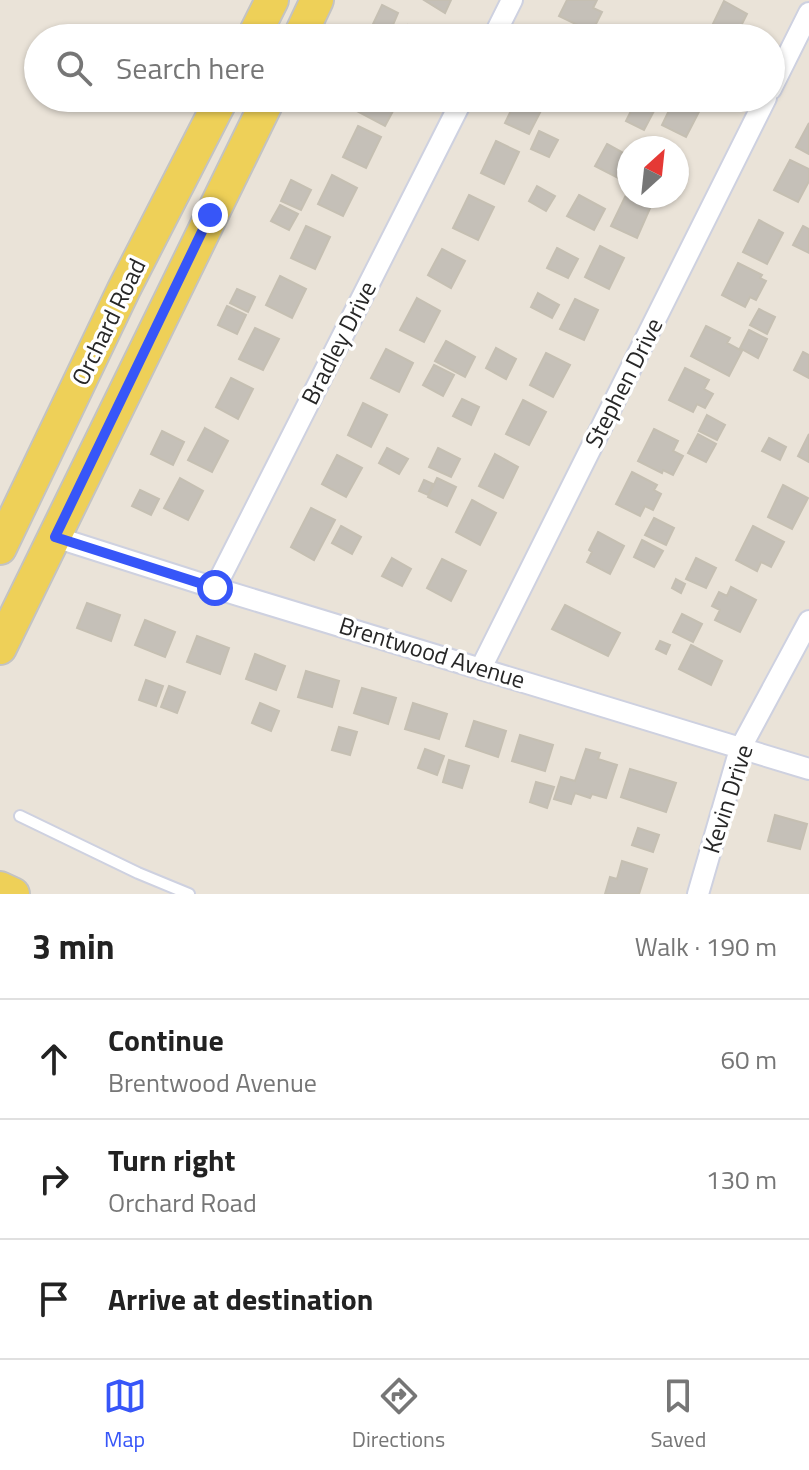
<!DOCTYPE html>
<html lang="en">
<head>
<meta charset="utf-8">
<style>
	:root { --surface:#fff; --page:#f6f6f6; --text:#222; --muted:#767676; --line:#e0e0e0; --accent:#3756f8 }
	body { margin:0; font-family:"Titillium Web",sans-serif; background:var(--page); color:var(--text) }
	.compass { position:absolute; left:617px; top:136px; width:72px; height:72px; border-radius:50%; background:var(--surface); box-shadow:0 2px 6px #0004; rotate:27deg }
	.stop { position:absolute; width:24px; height:24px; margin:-18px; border:6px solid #3756f8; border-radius:50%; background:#fff }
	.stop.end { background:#3756f8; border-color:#fff; box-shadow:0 2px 8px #0008 }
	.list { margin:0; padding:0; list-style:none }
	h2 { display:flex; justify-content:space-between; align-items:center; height:104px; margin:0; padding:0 32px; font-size:34px }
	h2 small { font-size:26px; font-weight:400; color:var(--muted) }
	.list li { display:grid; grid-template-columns:52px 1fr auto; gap:24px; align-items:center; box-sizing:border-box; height:120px; padding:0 32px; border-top:2px solid var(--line) }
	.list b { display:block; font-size:30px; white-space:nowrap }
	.list p { margin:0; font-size:26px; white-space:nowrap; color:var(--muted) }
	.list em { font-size:26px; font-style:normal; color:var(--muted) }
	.icon { flex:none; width:44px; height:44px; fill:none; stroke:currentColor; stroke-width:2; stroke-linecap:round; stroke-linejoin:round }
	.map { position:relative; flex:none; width:809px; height:894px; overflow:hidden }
	.search { position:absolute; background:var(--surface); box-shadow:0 2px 6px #0004; left:24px; right:24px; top:24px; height:88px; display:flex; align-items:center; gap:20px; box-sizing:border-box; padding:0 28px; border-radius:44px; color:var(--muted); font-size:30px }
	.sheet { height:464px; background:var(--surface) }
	nav { display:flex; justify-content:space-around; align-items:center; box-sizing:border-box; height:112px; border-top:2px solid var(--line); background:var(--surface); font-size:22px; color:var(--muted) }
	nav a { display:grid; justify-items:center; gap:4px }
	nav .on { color:var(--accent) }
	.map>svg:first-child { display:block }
	.building { fill:#c5c0b8; stroke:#c5bfb2; stroke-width:2 }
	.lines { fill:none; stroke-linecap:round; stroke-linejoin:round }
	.service-casing { stroke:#ced1e0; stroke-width:14 }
	.minor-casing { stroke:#ced1e0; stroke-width:24 }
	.primary-casing { stroke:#c3c3c3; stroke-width:36 }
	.service { stroke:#fff; stroke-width:10 }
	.minor { stroke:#fff; stroke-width:20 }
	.primary { stroke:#eed058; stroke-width:32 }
	.route { stroke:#3756f8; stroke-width:10 }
	.labels { text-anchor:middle; stroke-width:7; stroke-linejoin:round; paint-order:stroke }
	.street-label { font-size:24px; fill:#272727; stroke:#fff }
</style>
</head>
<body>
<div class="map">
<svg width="809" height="894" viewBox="0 0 809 894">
	<rect width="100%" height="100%" fill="#eae3d8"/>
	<path class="building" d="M 424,0 L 451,0 L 445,13 Z
		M 567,0 L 597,0 L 593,8 L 602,12 L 592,32 L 559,16 Z
		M 724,1 L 747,14 L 735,38 L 721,38 L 709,32 Z
		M 382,5 L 398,13 L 390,32 L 373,24 Z
		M 408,25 L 432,37 L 431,38 L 402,38 Z
		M 371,98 L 400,98 L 385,126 L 357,111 L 363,99 L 369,102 Z
		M 517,98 L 540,98 L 546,101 L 529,134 L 505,123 Z
		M 675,98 L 687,98 L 702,106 L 686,137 L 662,125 Z
		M 636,101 L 654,111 L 644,130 L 626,121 Z
		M 809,123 L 809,154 L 796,147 Z
		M 358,126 L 381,137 L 366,168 L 343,157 Z
		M 539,131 L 558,140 L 549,157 L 531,149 Z
		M 496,141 L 519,152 L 504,184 L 481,173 Z
		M 607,144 L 629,156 L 629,161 L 620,179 L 595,166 Z
		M 790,160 L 809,169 L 809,181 L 798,202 L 774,190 Z
		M 332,175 L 357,188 L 343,216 L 318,204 Z
		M 291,180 L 311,190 L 301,210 L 281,201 Z
		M 537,186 L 555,196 L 546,211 L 529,201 Z
		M 469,195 L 494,207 L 478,240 L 453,228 Z
		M 579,195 L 605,209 L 594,230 L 567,216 Z
		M 626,195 L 651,206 L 637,238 L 611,226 Z
		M 280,205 L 298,214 L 289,230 L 271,221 Z
		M 759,220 L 783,233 L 767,264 L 743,252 Z
		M 306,226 L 330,237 L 315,269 L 291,258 Z
		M 803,226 L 809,229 L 809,253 L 793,245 Z
		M 600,246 L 624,258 L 609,289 L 585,277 Z
		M 557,248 L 578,259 L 568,278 L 547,268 Z
		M 442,249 L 465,261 L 451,288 L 428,275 Z
		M 738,263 L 762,275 L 760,278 L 766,281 L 756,300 L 750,297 L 745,307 L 722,295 Z
		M 280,276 L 306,289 L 292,318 L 266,305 Z
		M 237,289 L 255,297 L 248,312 L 230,303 Z
		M 538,293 L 559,305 L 552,318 L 531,307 Z
		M 417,298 L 440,311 L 424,342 L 400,330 Z
		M 575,299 L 598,310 L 584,340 L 560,329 Z
		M 227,306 L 246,315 L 237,334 L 218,325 Z
		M 759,309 L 775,317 L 767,334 L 750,325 Z
		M 706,326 L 730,338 L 727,343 L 742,351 L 729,376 L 691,356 Z
		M 255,328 L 279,339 L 263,370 L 239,359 Z
		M 749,330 L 767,339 L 758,358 L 740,348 Z
		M 446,341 L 475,357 L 465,377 L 435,361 Z
		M 496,348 L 516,359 L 506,379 L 486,368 Z
		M 386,349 L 413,363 L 399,392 L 371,378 Z
		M 803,352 L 809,355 L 809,378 L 794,370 Z
		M 546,353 L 570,365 L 553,397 L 530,385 Z
		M 434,365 L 454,375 L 443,396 L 423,385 Z
		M 685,368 L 709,380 L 704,389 L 713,394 L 705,408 L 697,404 L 693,412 L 669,400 Z
		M 231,378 L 253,389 L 238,419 L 216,407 Z
		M 462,399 L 479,407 L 471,425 L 453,416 Z
		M 523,400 L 546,412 L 529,445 L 506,434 Z
		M 363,403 L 387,415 L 371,447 L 348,435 Z
		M 707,415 L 725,425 L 717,440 L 699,431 Z
		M 205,428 L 228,441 L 212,472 L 188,460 Z
		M 654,429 L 678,441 L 673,451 L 683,456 L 673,475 L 663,470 L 662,473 L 638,461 Z
		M 162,431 L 184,442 L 173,465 L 151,454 Z
		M 698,434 L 716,444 L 706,462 L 688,453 Z
		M 809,434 L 809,462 L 798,456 Z
		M 769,438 L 786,447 L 780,460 L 762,451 Z
		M 387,448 L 408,459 L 399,474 L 379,463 Z
		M 438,448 L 460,459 L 451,477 L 429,467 Z
		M 495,454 L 518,467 L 503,498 L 479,486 Z
		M 337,455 L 362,468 L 346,497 L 322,484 Z
		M 632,472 L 657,485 L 654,490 L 661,494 L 653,510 L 645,506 L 640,516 L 616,504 Z
		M 180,478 L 203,491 L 188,520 L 164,508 Z
		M 437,478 L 456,487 L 447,506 L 428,497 Z
		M 424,480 L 433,484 L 428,495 L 419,491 Z
		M 783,485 L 808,498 L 792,529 L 768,517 Z
		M 140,490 L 159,499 L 151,515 L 132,506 Z
		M 472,500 L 496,513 L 480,545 L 456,532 Z
		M 311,508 L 335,520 L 314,560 L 291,547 Z
		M 654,518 L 674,528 L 666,545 L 645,535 Z
		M 341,526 L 361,537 L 352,554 L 332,543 Z
		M 753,526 L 784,542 L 771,567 L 761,562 L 757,571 L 736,560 Z
		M 598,532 L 624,546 L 610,574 L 587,562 L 592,552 L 589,550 Z
		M 642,540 L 663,551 L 654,567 L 634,557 Z
		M 392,558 L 411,569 L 402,586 L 382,576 Z
		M 696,558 L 716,568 L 706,588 L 686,579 Z
		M 442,559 L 466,571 L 451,601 L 427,588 Z
		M 676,579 L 685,584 L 681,593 L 672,588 Z
		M 731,587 L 756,600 L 740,632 L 715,620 L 720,610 L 712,606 L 719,592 L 727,596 Z
		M 87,603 L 120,615 L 111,641 L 77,628 Z
		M 565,605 L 620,633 L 608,656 L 552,629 Z
		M 682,614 L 702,624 L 693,642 L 673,632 Z
		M 145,620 L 175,632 L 165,657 L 135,645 Z
		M 197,636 L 229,648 L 220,674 L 187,662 Z
		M 660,641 L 670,645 L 666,654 L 656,649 Z
		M 691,645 L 722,661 L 711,685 L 679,669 Z
		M 255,654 L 285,666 L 276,690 L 246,679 Z
		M 306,671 L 339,681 L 332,707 L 298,697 Z
		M 146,680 L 163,686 L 156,706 L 139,700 Z
		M 169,686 L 185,692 L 177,713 L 161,707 Z
		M 362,688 L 396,698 L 388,724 L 354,713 Z
		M 260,703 L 279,711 L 271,731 L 252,723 Z
		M 413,703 L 447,714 L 439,739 L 405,729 Z
		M 474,721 L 506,731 L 498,757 L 466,746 Z
		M 339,727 L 357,732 L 350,755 L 332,750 Z
		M 520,735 L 553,745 L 545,771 L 512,761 Z
		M 425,749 L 444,756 L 437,775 L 418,768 Z
		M 586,749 L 600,753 L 598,759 L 617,765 L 606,798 L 592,794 L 590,798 L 575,793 L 571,804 L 554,799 L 561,777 L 575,781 Z
		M 449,760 L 469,766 L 462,788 L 443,782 Z
		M 630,769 L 676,783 L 666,812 L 621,797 Z
		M 536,782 L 554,787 L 547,808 L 530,802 Z
		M 775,815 L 807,824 L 800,849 L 768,841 Z
		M 638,828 L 659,835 L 653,852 L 632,845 Z
		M 622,861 L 647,869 L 639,894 L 605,894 L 610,877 L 617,879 Z"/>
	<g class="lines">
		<defs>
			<path id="service" d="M 20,816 L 138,873 L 189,894"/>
			<path id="minor" d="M 493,38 L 512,0
				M 771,89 L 809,13
				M 55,537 L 215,588 L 809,769
				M 215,588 L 463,98
				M 481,668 L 766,98
				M 698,894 L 740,749 L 809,621"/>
			<path id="primary" d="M 253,38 L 272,0
				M 299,38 L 317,0
				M 0,548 L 124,289 L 222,98
				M 0,648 L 269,98
				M 0,888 L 13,894"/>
		</defs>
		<use href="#service" class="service-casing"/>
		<use href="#minor" class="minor-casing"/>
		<use href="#primary" class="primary-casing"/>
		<use href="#service" class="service"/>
		<use href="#minor" class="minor"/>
		<use href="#primary" class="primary"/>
	</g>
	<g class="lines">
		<path class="route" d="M 210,215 L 55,537 L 215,588"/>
	</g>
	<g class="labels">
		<g class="street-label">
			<text transform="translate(109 322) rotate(-64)" y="8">Orchard Road</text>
			<text transform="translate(339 343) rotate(-63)" y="8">Bradley Drive</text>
			<text transform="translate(624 383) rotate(-63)" y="8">Stephen Drive</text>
			<text transform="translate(432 653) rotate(17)" y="8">Brentwood Avenue</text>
			<text transform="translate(728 799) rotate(-72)" y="8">Kevin Drive</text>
		</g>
	</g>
</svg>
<svg class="compass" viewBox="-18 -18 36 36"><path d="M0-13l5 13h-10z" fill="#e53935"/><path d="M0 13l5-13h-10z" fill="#767676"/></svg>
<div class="stop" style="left:215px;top:588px"></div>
<div class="stop end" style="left:210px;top:215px"></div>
<div class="search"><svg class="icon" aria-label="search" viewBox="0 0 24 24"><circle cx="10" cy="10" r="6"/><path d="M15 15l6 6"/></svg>Search here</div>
</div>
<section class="sheet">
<h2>3 min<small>Walk · 190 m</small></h2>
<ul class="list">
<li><svg class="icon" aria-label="ahead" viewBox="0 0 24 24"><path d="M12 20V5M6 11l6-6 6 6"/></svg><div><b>Continue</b><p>Brentwood Avenue</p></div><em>60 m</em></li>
<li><svg class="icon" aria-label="right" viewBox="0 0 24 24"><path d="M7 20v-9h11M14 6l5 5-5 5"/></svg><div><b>Turn right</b><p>Orchard Road</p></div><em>130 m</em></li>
<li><svg class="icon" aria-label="arrive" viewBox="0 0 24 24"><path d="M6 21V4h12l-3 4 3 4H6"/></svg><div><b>Arrive at destination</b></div></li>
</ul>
</section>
<nav>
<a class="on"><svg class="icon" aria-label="map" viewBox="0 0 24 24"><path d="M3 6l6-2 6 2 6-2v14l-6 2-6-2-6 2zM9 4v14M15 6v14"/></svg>Map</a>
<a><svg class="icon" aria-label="directions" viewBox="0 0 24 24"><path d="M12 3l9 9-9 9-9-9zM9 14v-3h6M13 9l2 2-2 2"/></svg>Directions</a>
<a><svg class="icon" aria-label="saved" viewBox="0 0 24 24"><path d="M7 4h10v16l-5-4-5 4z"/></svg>Saved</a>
</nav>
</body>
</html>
